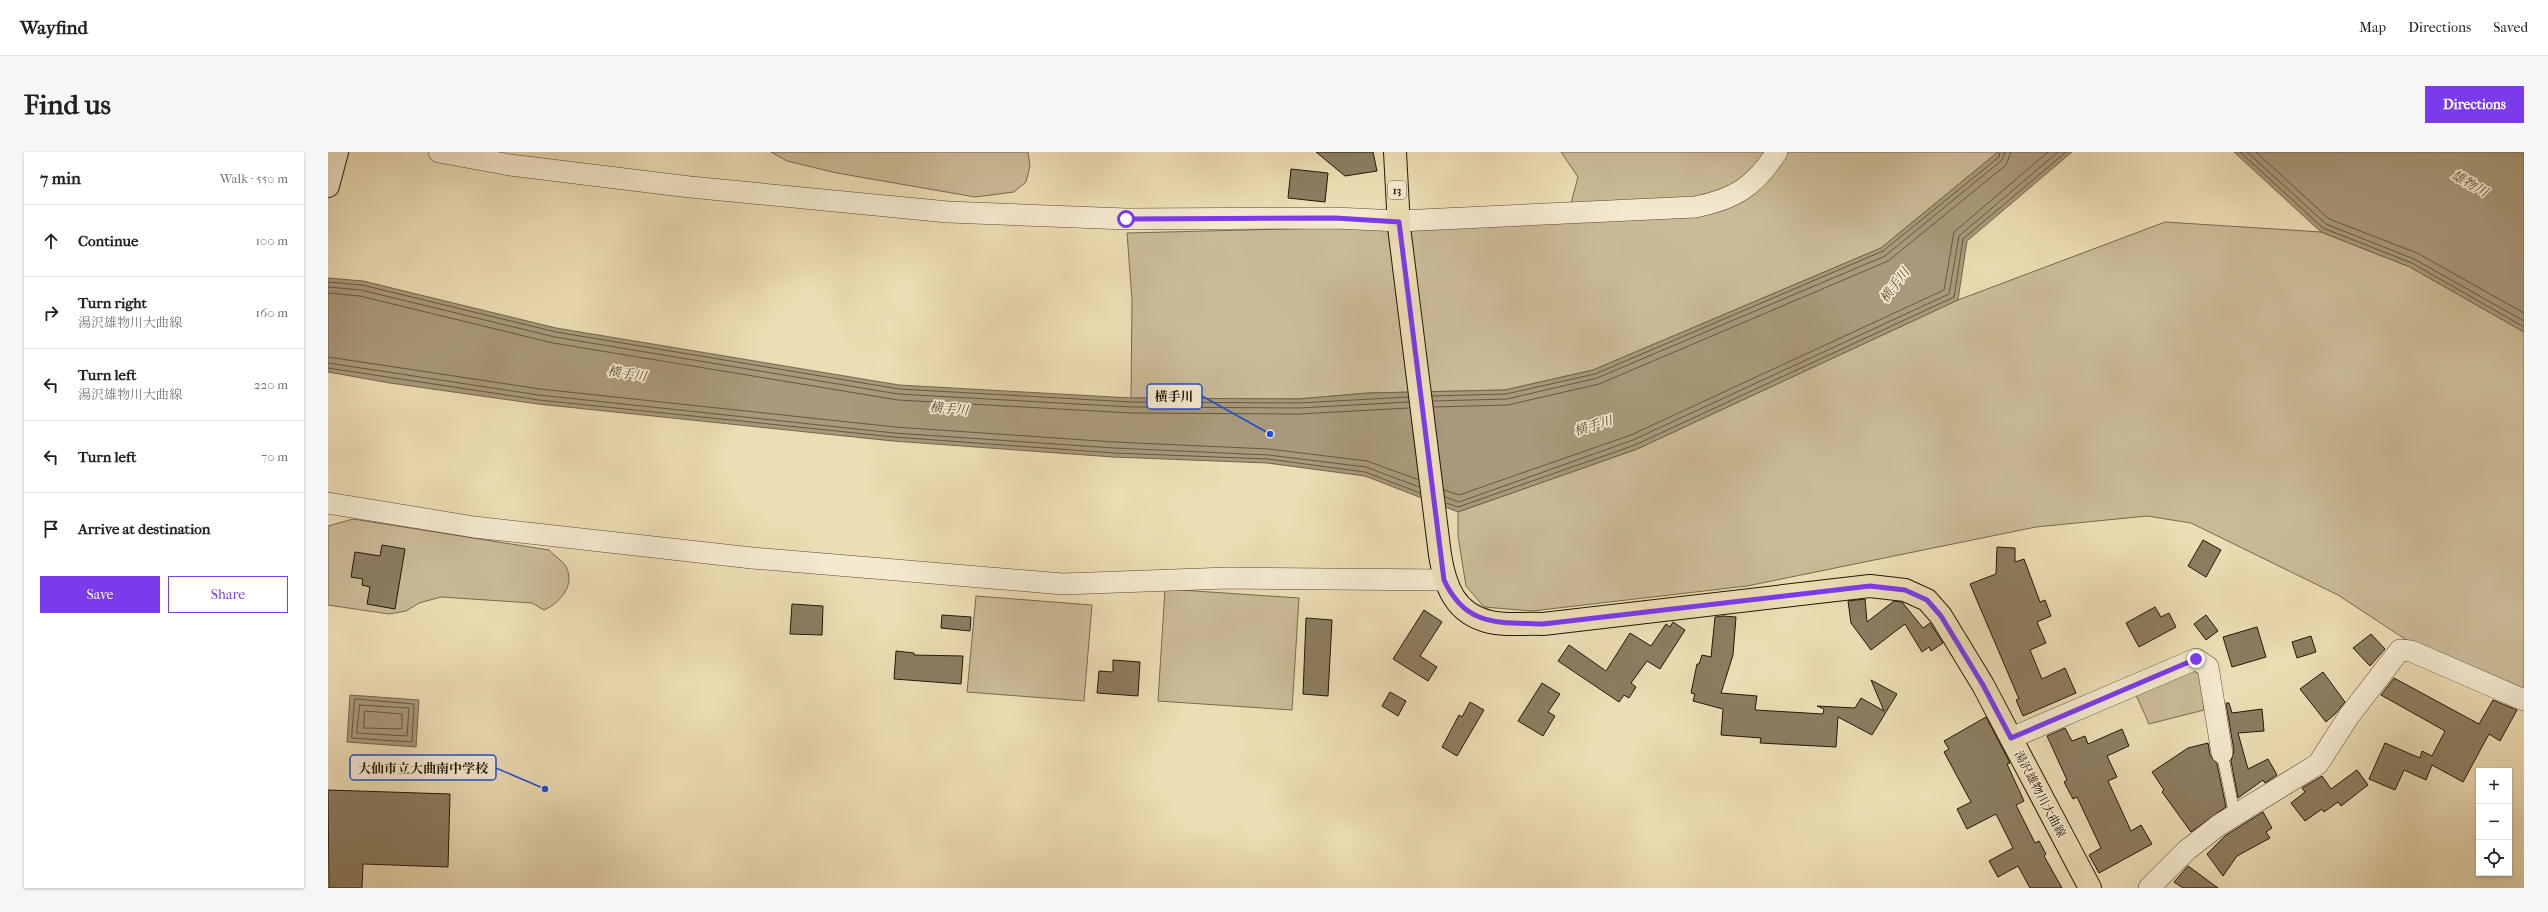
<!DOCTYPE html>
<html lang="en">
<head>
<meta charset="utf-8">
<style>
	:root { --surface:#fff; --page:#f6f6f6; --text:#202124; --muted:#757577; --line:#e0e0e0; --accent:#7c3aed }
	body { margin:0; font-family:"IM FELL French Canon","Noto Serif JP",serif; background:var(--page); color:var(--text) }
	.controls { position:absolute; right:12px; bottom:12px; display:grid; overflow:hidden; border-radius:0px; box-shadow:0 1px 3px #0004 }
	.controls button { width:36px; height:36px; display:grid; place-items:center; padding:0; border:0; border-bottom:1px solid var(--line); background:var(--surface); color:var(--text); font:20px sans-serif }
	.stop { position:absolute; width:12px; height:12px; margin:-9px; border:3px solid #7c3aed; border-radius:50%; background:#fff }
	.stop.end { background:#7c3aed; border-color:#fff; box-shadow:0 1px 4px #0008 }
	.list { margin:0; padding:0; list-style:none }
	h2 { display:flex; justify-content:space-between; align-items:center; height:52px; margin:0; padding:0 16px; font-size:17px }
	h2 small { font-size:13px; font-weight:400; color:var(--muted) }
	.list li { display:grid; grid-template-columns:26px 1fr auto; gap:12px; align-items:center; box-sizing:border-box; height:72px; padding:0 16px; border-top:1px solid var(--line) }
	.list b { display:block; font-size:15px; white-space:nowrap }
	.list p { margin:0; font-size:13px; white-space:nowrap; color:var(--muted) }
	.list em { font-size:13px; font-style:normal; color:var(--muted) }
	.actions { display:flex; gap:8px; padding:12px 16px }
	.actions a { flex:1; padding:9px 0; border:1px solid var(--accent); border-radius:0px; text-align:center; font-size:14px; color:var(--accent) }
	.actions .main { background:var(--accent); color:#fff }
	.icon { flex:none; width:22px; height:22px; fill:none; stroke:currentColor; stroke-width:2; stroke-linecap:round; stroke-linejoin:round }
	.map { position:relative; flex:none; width:2196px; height:736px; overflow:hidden; border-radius:0px }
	header { display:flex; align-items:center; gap:24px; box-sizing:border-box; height:56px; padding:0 20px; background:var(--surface); border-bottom:1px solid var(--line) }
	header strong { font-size:19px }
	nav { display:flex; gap:22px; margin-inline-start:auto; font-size:14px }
	.intro { display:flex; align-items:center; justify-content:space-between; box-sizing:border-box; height:96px; padding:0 24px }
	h1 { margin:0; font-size:28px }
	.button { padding:10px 18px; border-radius:0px; background:var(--accent); color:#fff; font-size:14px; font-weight:700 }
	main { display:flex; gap:24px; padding:0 24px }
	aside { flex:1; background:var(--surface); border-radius:0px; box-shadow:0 1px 3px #0004 }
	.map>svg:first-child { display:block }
	.green { fill:#cabb97; stroke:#786850 }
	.water { fill:#a8997a; stroke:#74644c }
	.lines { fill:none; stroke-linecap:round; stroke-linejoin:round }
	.shore { stroke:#665741; stroke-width:1 }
	.building { fill:#8c7d61; stroke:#251508 }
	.lane-casing { stroke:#574733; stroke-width:12 }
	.street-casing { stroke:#574733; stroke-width:22 }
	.secondary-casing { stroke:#251508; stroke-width:24 }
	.primary-casing { stroke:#251508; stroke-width:24 }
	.lane { stroke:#f3e9ce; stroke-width:11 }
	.street { stroke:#f3e9ce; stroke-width:21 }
	.secondary { stroke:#f3e9ce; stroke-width:22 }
	.primary { stroke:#ecddb4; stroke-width:22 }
	.route { stroke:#7c3aed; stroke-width:5 }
	.labels { text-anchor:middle; stroke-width:3.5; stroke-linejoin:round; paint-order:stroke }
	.shield { fill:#f3e9ce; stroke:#635543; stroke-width:1 }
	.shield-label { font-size:11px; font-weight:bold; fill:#251508 }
	.street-label { font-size:12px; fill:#251508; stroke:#f3e9ce }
	.water-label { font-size:13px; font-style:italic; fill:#594a36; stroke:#f3e9ce }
	.leader { fill:none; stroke:#1d4ed8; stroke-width:1.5 }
	.callout-dot { fill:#1d4ed8; stroke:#f3e9ce; stroke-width:1.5 }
	.callout { fill:#f3e9ce; stroke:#1d4ed8; stroke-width:1.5 }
	.callout-label { font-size:13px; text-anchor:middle; font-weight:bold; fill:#251508 }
</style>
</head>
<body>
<header>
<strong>Wayfind</strong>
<nav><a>Map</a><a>Directions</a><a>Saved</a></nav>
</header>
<div class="intro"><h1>Find us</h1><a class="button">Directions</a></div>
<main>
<aside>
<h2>7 min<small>Walk · 550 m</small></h2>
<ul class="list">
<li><svg class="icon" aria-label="ahead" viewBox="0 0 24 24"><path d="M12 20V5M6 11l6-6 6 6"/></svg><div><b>Continue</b></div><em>100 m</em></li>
<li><svg class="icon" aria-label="right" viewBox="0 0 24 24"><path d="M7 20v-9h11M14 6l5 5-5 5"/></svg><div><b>Turn right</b><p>湯沢雄物川大曲線</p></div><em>160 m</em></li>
<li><svg class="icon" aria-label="left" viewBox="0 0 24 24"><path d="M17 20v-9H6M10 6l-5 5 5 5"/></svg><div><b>Turn left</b><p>湯沢雄物川大曲線</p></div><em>220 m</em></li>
<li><svg class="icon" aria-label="left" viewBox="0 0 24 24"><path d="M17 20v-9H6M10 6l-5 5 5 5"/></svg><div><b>Turn left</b></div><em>70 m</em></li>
<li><svg class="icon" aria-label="arrive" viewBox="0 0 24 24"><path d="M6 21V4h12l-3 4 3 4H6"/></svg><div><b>Arrive at destination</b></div></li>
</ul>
<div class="actions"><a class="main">Save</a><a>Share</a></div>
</aside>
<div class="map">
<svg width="2196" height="736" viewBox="0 0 2196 736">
	<rect width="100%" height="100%" fill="#ecddb4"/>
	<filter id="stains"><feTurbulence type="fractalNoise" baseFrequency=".005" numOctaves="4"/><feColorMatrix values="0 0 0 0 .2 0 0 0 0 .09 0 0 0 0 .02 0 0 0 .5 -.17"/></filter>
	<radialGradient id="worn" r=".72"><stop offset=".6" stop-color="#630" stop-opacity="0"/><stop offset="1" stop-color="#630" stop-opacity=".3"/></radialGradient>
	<path class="green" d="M 443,0 L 700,0 L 702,14 L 698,30 L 686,40 L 647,45 L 509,21 L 459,9 Z
		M 1233,0 L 1670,0 L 1553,96 L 1265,218 L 1177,238 L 1041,241 L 970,247 L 803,246 L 804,148 L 799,81 L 1238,70 L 1250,25 Z
		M 1837,70 L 1993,80 L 2082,115 L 2196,180 L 2196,541 L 2080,489 L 2010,443 L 1863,371 L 1819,364 L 1708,375 L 1419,434 L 1204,459 L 1156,455 L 1138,434 L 1130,384 L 1130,360 L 1309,297 L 1630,148 Z
		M 25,367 L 221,398 C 226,403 233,408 237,413 C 249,432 232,451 216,458 L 204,451 L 113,445 L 91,451 L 78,459 L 61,462 L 0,453 L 0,374 Z
		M 837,437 L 971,446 L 964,558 L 830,549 Z
		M 648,444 L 764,453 L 756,549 L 639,540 Z
		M 1864,518 L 1871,522 L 1873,526 L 1876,558 L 1821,572 L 1808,543 Z"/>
	<path class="water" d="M 1670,0 L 1744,0 L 1639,89 L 1630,148 L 1309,297 L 1130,360 L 1037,324 L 939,311 L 785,305 L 565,289 L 210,252 L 62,231 L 0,220 L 0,126 L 35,129 L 228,176 L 571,233 L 803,246 L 970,247 L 1041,241 L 1177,238 L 1265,218 L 1553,96 Z
		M 1906,0 L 2196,0 L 2196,180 L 2082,115 L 1993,80 Z
		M 22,543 L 91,548 L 88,595 L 19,590 Z"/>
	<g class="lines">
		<path class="shore" d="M 1912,0 L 1995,76 L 2084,111 L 2196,175
			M 1919,0 L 1998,72 L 2086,107 L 2196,169
			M 1928,0 L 2001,67 L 2089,101 L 2196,161
			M 0,130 L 34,133 L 228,180 L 571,237 L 803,250 L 971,251 L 1080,245
			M 0,135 L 33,138 L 227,185 L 570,242 L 803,255 L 971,256 L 1081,250
			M 0,141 L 32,144 L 225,191 L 570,248 L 803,261 L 971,262 L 1081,256
			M 0,205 L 212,237 L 567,275 L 786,290 L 941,297 L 1039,309 L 1091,328
			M 0,211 L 211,243 L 566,281 L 786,296 L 940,303 L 1038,315 L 1091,335
			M 0,216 L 211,248 L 566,285 L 786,301 L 940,307 L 1037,320 L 1092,341
			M 1104,244 L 1178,242 L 1267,222 L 1555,99 L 1671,5 L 1672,0
			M 1105,249 L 1179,247 L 1269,226 L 1557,104 L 1674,8 L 1677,0
			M 1106,255 L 1180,253 L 1271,232 L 1560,109 L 1678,13 L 1683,0
			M 1116,338 L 1131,343 L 1303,283 L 1616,138 L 1626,80 L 1720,0
			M 1117,345 L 1131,350 L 1305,288 L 1621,142 L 1631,84 L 1730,0
			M 1118,351 L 1130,355 L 1307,293 L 1626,145 L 1635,87 L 1738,0
			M 27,547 L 86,552 L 84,590 L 24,586 Z
			M 32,553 L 81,556 L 79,584 L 29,581 Z
			M 37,559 L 74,562 L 74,577 L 36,576 Z"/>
	</g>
	<path class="building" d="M 988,0 L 1045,0 L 1049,19 L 1017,24 Z
		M 963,17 L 1000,21 L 997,50 L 960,46 Z
		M 1875,388 L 1893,398 L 1878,425 L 1860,414 Z
		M 54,393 L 77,397 L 67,457 L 39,452 L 42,435 L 34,433 L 35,427 L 23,425 L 27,400 L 52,404 Z
		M 1669,395 L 1687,396 L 1687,410 L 1696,407 L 1712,450 L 1717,448 L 1723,464 L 1709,470 L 1718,491 L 1702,498 L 1714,527 L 1737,516 L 1748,541 L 1695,564 L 1688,548 L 1691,547 L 1642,432 L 1668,422 Z
		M 1537,447 L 1539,470 L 1566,449 L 1574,450 L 1595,476 L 1602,471 L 1615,491 L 1603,499 L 1601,495 L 1594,500 L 1577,472 L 1543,498 L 1523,471 L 1520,449 Z
		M 464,452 L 495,454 L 494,483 L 462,482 Z
		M 1827,455 L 1833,465 L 1841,461 L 1848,475 L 1811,495 L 1798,471 Z
		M 1096,458 L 1114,470 L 1092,504 L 1109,515 L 1100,529 L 1065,507 Z
		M 614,463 L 643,465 L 642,479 L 613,476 Z
		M 1878,463 L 1890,479 L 1878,488 L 1866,472 Z
		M 1395,464 L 1408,465 L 1405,503 L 1393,541 L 1429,544 L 1427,558 L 1495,562 L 1496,557 L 1489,554 L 1527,556 L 1533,546 L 1556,559 L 1543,528 L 1569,542 L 1544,583 L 1510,565 L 1508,595 L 1432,591 L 1433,586 L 1393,583 L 1395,557 L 1365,549 L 1367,542 L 1363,541 L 1369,512 L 1371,512 L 1374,503 L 1383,505 L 1387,465 Z
		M 978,466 L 1004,468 L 1000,544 L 975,542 Z
		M 1345,470 L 1357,478 L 1332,517 L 1319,509 L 1303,531 L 1308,535 L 1301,546 L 1296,543 L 1291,550 L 1230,509 L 1241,493 L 1278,519 L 1302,481 L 1323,494 L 1338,472 L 1342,475 Z
		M 1929,475 L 1938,505 L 1904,515 L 1895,485 Z
		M 2043,482 L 2057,497 L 2042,514 L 2025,496 Z
		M 1983,484 L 1988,500 L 1969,506 L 1964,490 Z
		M 568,499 L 586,501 L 586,503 L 635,504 L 633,532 L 566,527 Z
		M 785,508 L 812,510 L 810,544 L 769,541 L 771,519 L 785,520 Z
		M 1995,520 L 2017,550 L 2008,561 L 1998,570 L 1972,537 Z
		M 2066,526 L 2151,572 L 2165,548 L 2189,558 L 2172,589 L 2161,582 L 2135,630 L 2104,613 L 2098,628 L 2076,618 L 2067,638 L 2041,627 L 2057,591 L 2092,606 L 2094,599 L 2104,604 L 2117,579 L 2053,543 Z
		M 1214,531 L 1232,542 L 1220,560 L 1227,564 L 1215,584 L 1190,569 Z
		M 1062,540 L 1078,549 L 1070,564 L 1054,554 Z
		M 1142,550 L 1156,558 L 1129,604 L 1114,595 L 1131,563 L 1134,565 Z
		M 1898,551 L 1901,551 L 1904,561 L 1934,557 L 1936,579 L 1910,581 L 1920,617 L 1940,607 L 1949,623 L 1937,631 L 1935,628 L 1910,646 L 1903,609 L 1906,599 Z
		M 1658,565 L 1682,611 L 1679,612 L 1696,649 L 1688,653 L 1707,691 L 1711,689 L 1718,702 L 1716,704 L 1734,736 L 1702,736 L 1690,714 L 1670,725 L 1661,709 L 1685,696 L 1668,662 L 1639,677 L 1629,657 L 1643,650 L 1616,600 L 1621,597 L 1616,589 Z
		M 1737,576 L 1744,589 L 1757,584 L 1760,592 L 1794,577 L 1801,594 L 1779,604 L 1789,625 L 1780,629 L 1803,679 L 1813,673 L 1824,692 L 1771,721 L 1761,703 L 1773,696 L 1749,645 L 1745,647 L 1736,630 L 1739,628 L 1719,584 Z
		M 1880,591 L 1882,603 L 1889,612 L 1898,655 L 1863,680 L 1834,640 L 1836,638 L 1824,620 L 1860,596 Z
		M 2029,618 L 2040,633 L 2013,654 L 2010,650 L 1996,660 L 1994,657 L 1977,669 L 1963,651 L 1977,640 L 1974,636 L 1994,624 L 2003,637 Z
		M 0,638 L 122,642 L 120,715 L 35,712 L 34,736 L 1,736 Z
		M 1935,660 L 1944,676 L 1938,680 L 1942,686 L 1909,704 L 1895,724 L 1879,702 L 1898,683 Z
		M 1860,714 L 1871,722 L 1890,736 L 1855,736 L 1846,730 Z"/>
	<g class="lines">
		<defs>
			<path id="lane" d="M 1894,601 L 1907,664"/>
			<path id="street" d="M 111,0 L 182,13 L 362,35 L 620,60 L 798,67 L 1007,66 L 1071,69 L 1367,55 C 1407,47 1426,35 1449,0
				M 0,351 L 146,375 L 424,406 L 735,432 L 900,426 L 1116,428
				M 1683,586 L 1868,507 L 1880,515 L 1894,601
				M 1821,736 L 1859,698 L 1891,673 L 1990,612 L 2021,564 L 2072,498 L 2083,499 L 2196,548"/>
			<path id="secondary" d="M 0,34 L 9,0"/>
			<path id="primary" d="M 1067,0 L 1071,75 L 1112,403 C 1117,434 1127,462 1162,470 C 1178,474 1198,471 1215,472 L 1542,434 L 1577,438 L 1599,448 L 1613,464 L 1655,533 L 1762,736"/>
		</defs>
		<use href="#lane" class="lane-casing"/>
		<use href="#street" class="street-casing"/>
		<use href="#secondary" class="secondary-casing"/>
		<use href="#primary" class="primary-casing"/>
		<use href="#lane" class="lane"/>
		<use href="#street" class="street"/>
		<use href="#secondary" class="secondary"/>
		<use href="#primary" class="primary"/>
	</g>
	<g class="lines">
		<path class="route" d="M 798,67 L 1007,66 L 1071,70 L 1116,428 C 1138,475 1169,470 1215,472 L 1542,434 L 1577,438 L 1599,448 L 1613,464 L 1655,533 L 1683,586 L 1868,507"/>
	</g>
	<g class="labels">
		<rect class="shield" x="1060" y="29" width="18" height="18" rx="3"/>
		<g class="shield-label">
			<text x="1069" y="42">13</text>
		</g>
		<g class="street-label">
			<text transform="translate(1712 642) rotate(62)" y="4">湯沢雄物川大曲線</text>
		</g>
		<g class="water-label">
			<text transform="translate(2142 31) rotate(30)" y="5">雄物川</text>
			<text transform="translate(1566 133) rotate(-53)" y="5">横手川</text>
			<text transform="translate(299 221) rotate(9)" y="5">横手川</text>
			<text transform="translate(621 256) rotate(5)" y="5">横手川</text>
			<text transform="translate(1265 273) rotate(-17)" y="5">横手川</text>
		</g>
	</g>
	<path class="leader" d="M942 282L874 244M217 637L168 616"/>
	<g class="callout-dot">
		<circle cx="942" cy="282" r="4"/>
		<circle cx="217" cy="637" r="4"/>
	</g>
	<g class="callout">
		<rect x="819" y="232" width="55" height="25" rx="4"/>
		<rect x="22" y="603" width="146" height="25" rx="4"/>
	</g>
	<g class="callout-label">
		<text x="846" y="249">横手川</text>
		<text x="95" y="621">大仙市立大曲南中学校</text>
	</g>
	<rect width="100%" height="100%" filter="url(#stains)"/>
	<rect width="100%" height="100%" fill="url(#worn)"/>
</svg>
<div class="controls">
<button>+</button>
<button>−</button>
<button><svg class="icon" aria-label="locate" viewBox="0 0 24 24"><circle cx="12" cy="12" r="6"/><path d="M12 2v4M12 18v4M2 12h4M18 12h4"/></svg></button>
</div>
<div class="stop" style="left:798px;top:67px"></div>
<div class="stop end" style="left:1868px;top:507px"></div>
</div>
</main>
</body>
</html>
